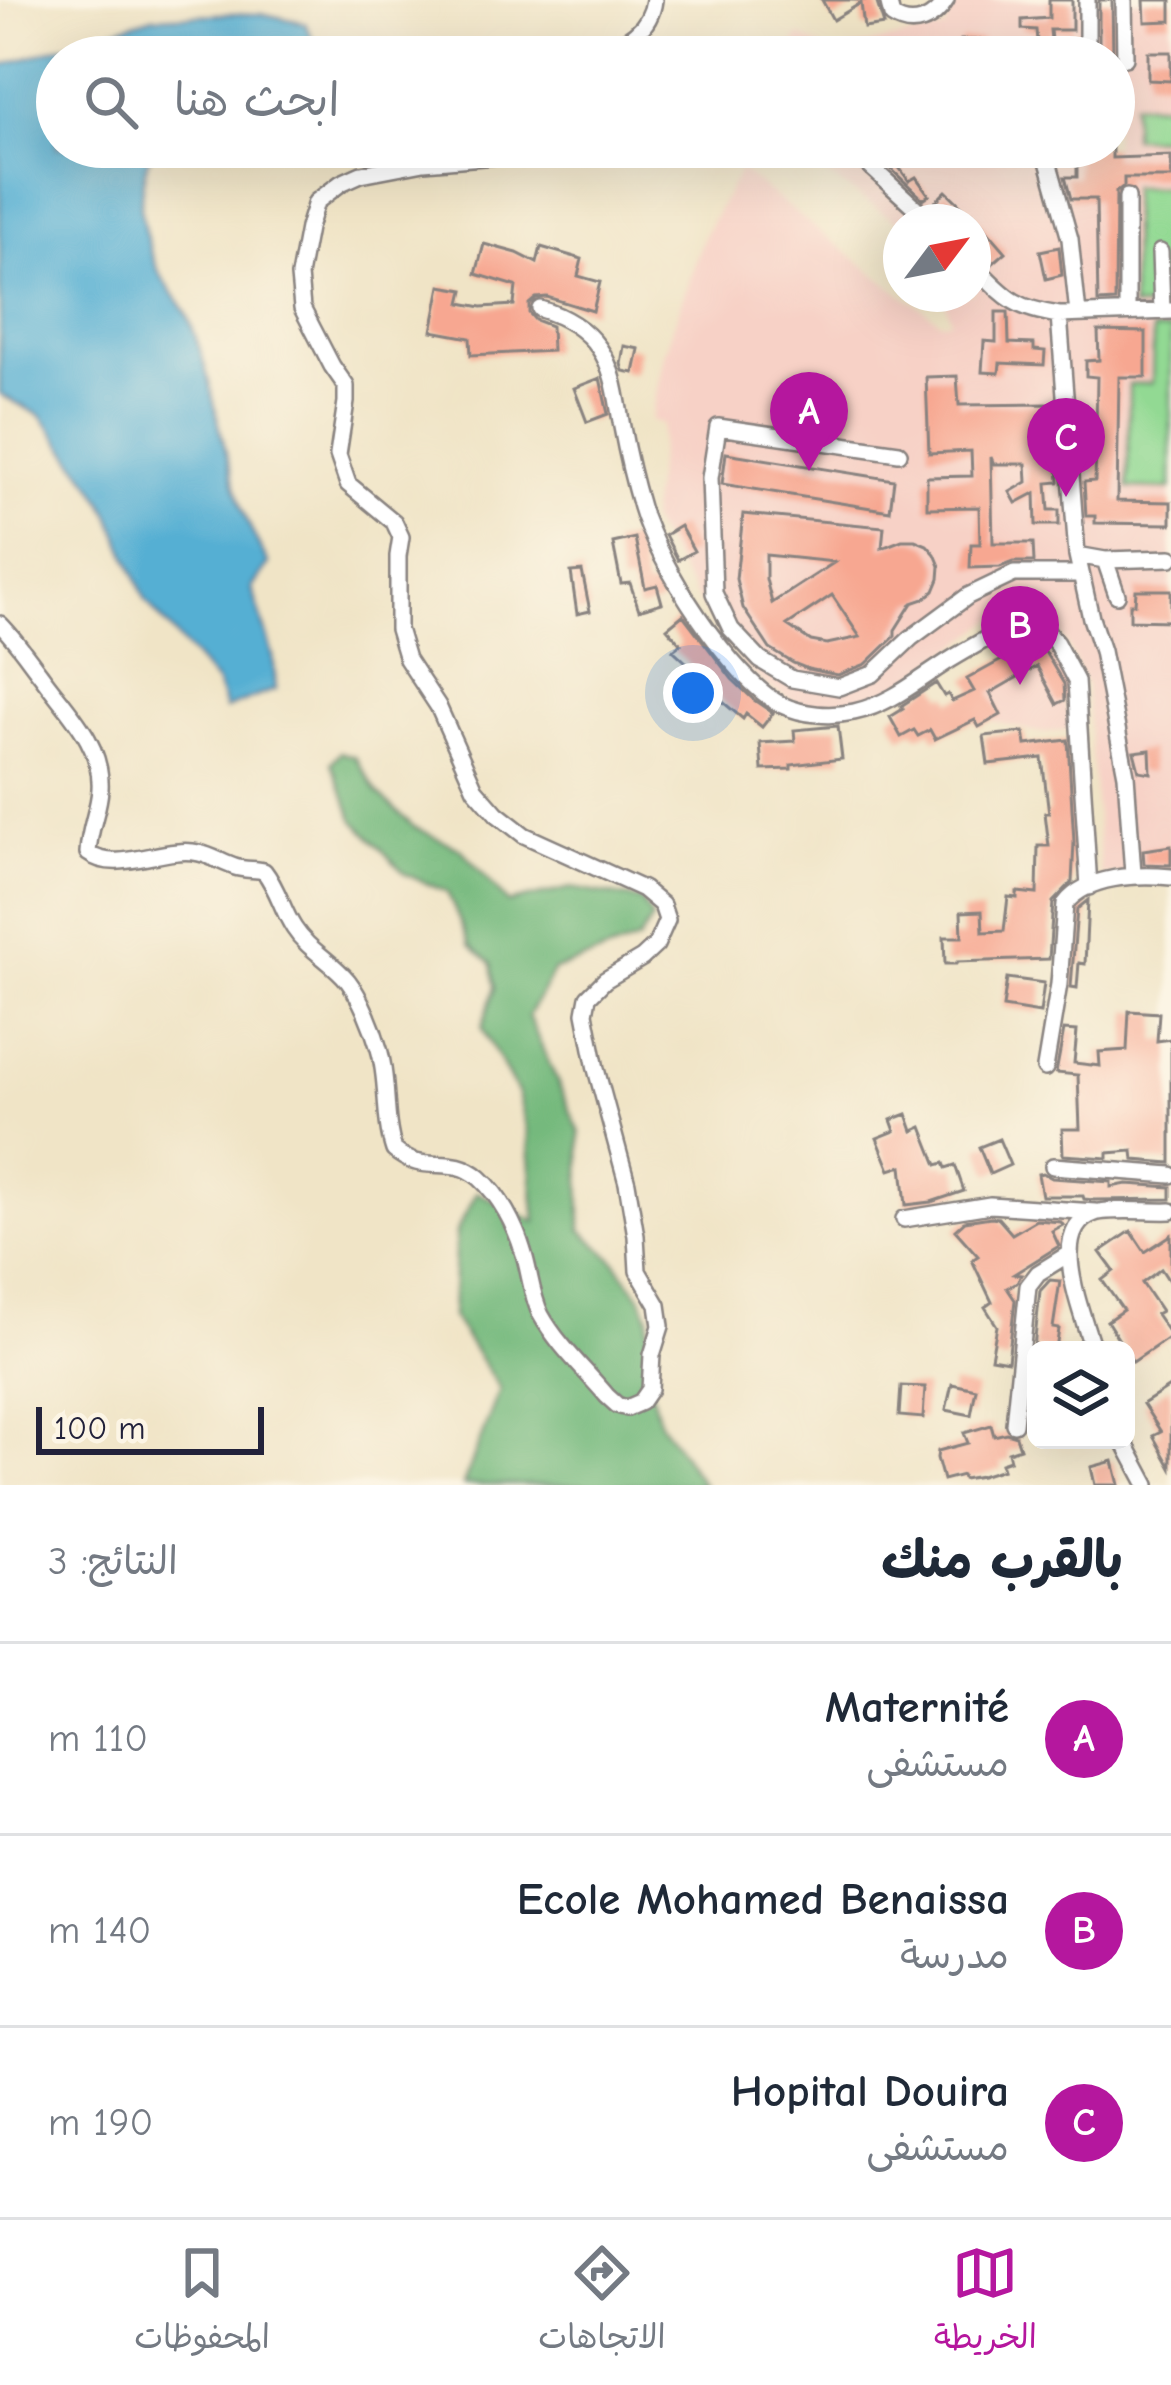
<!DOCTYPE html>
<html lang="ar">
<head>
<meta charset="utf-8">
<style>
	:root { --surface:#fff; --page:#f6f6f7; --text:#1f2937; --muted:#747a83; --line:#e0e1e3; --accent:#b5179e }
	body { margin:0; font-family:"Comic Neue","Playpen Sans Arabic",sans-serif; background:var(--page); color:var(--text); direction:rtl }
	.controls { position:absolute; right:36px; bottom:36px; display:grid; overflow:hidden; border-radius:18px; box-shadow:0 12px 48px #0002 }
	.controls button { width:108px; height:108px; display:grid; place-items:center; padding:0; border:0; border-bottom:3px solid var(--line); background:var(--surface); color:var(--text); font:60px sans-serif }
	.compass { position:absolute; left:883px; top:204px; width:108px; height:108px; border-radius:50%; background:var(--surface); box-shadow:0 12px 48px #0002; rotate:58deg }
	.scale { position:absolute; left:36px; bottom:30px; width:228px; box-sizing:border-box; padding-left:12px; border:6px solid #22223b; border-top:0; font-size:33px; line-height:42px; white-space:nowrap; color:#22223b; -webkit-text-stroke:9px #fcf5e5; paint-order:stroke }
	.you { position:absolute; left:693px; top:693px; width:42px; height:42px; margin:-30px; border:9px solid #fff; border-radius:50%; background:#1a73e8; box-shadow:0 0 0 18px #1a73e833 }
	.badge { display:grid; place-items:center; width:78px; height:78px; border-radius:50%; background:var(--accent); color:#fff; font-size:39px; font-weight:700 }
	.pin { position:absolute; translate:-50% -99px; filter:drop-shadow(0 3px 6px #0008) }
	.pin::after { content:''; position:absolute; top:63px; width:42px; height:36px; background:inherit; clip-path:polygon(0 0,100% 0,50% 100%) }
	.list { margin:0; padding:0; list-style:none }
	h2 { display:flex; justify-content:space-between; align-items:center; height:156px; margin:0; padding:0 48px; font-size:51px }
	h2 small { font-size:39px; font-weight:400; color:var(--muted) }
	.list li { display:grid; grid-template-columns:78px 1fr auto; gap:36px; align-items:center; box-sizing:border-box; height:192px; padding:0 48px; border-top:3px solid var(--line) }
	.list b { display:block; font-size:45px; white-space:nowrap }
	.list p { margin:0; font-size:39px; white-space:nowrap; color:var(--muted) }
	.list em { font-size:39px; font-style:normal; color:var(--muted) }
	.icon { flex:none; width:66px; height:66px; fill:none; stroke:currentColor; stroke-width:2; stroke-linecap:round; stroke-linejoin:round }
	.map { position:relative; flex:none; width:1171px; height:1485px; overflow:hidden; direction:ltr }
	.search { position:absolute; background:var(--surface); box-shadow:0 12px 48px #0002; left:36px; right:36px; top:36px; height:132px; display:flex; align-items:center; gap:30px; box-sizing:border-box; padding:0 42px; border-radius:66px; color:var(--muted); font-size:45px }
	.sheet { height:732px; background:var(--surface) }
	nav { display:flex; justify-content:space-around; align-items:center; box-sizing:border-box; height:168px; border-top:3px solid var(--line); background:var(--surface); font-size:33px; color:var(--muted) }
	nav a { display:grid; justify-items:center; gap:6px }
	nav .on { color:var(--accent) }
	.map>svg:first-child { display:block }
	.built { fill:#f7d1c6 }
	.green { fill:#92d993; stroke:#5a7e67; stroke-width:3 }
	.forest { fill:#75b97d; stroke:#4c6e5c; stroke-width:3 }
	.water { fill:#55afd3; stroke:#3c6887; stroke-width:3 }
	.building { fill:#f7a791; fill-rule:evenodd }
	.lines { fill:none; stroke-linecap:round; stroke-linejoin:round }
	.minor-casing { stroke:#898380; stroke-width:20 }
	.minor { stroke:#fff; stroke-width:15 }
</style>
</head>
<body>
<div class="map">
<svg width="1171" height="1485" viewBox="0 0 1171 1485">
	<rect width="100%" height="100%" fill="#fcf5e5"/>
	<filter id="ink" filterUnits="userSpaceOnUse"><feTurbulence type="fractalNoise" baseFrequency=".00833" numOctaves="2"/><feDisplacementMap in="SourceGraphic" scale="24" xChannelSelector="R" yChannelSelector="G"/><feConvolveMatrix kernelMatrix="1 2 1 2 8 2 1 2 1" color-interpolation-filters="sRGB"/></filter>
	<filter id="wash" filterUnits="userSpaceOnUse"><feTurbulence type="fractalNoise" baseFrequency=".004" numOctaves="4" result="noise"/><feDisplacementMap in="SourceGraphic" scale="48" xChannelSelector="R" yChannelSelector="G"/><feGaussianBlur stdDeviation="2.7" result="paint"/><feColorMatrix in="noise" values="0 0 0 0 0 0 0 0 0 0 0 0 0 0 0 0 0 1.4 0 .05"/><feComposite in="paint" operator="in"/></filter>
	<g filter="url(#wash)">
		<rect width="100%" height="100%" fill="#f0e4c6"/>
		<path class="built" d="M 951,0 L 1171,0 L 1171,874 L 1101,875 L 1086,685 L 1067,644 L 1032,593 L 893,691 L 849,708 L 821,709 L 794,701 L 767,686 L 744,666 L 722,639 L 649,520 L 663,424 L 651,420 L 664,354 L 705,233 L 740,170 L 901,294 L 942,322 L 951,320 L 942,294 L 973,294 L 973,222 L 901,222 L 901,224 L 786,147 L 1114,147 L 1114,57 L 785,57 L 799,36 L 830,52 L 946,29 Z
			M 1044,637 L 1074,694 L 1063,701 L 1074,729 L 1042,733 L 991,721 L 979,727 L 962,697 L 974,691 L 967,679 Z"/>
		<path class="green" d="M 1133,103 L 1171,105 L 1171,138 L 1132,137 Z
			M 1131,187 L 1171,187 L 1171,308 L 1132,308 Z
			M 1153,330 L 1171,330 L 1171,489 L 1128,488 L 1129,384 L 1152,383 Z"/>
		<path class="forest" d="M 340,752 L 355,757 L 377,792 L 414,827 L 461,849 L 508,903 L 571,888 L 641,900 L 652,919 L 638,941 L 554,970 L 528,1016 L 580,1133 L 581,1229 L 614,1260 L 642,1299 L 649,1316 L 646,1372 L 659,1420 L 703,1485 L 463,1485 L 500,1389 L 452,1317 L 456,1232 L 477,1192 L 536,1222 L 528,1134 L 518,1094 L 482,1028 L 495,987 L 492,964 L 470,945 L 447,892 L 405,874 L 355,821 L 331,763 Z"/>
		<path class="water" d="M 223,14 L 264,14 L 306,23 L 315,45 L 297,57 L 57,57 L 57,147 L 154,147 C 145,161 140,193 141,210 C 143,228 151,256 159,272 C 167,288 182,302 189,319 C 221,398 223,491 269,564 L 252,588 L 273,656 L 276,689 L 225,709 L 217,684 L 146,601 L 110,514 L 93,485 L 41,416 L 0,394 L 0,66 L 153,17 Z"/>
		<g id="blocks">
			<path class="building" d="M 822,0 L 876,0 L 884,25 L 864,28 L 861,3 L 833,20 Z
				M 1049,0 L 1072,0 L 1072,30 L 1050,30 L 1051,40 L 1037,41 L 1036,30 L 1022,29 L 1022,20 L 1049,18 Z
				M 1099,0 L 1112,0 L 1113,57 L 1099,57 Z
				M 1144,0 L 1171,0 L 1171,21 L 1145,22 Z
				M 961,40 L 981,40 L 981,57 L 961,57 Z
				M 1148,52 L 1171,52 L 1171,81 L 1148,80 Z
				M 868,147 L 900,147 L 889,154 L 909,181 L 916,177 L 929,195 L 923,199 Z
				M 1089,147 L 1112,147 L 1112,158 L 1171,156 L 1171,178 L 1124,178 L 1124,186 L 1116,192 L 1115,301 L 1098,302 L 1096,199 L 1071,199 L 1065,177 L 1077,177 L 1077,150 Z
				M 946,191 L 973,217 L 973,214 L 1006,252 L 991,265 L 973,251 L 973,222 L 943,222 L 940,214 L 931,206 Z
				M 484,244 L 517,253 L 537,263 L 541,247 L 582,259 L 578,276 L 600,282 L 593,311 L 547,297 L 536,298 L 529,304 L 529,313 L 535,320 L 551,326 L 552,351 L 471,355 L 470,338 L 432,331 L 441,286 L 464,290 L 461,303 L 482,307 L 514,305 L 516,286 L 476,274 Z
				M 1059,247 L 1062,275 L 1046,279 L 1040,251 Z
				M 996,312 L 1008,312 L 1009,343 L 1034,344 L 1034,350 L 1045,351 L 1044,365 L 1000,363 L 999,373 L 982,372 L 984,341 L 996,342 Z
				M 1098,331 L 1146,332 L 1146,377 L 1119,377 L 1117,501 L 1171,502 L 1171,524 L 1095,523 L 1095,516 L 1086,516 L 1084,482 L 1095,481 L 1096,448 L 1081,451 L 1080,436 L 1096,432 L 1097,377 L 1086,376 L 1086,361 L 1099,360 Z
				M 624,346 L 639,349 L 634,373 L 623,371 L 621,364 Z
				M 957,376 L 959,405 L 1050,404 L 1050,426 L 1055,425 L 1059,482 L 1047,483 L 1049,510 L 1059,510 L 1059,525 L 1036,525 L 1035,493 L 1016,503 L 1010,492 L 1027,482 L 1026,464 L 994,464 L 991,457 L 993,543 L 1033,543 L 1034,562 L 1013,562 L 1000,567 L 970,568 L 971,544 L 980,544 L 979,507 L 927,508 L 927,477 L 972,476 L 971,451 L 929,453 L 926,377 Z
				M 600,378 L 608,414 L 587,422 L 574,388 Z
				M 726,453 L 894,480 L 890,511 L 722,484 Z
				M 743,514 L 884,527 L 882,548 L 902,540 L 915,540 L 927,545 L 935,554 L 940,566 L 939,579 L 934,591 L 924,599 L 912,603 L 895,630 L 895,636 L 866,664 L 838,675 L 808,669 L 793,663 L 770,649 L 743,608 L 736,579 ZM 766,555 L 835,562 L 772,603 L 766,579 ZM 832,595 L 860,637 L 827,644 L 811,641 L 787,625 Z
				M 680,526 L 694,551 L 678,560 L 665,535 Z
				M 635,538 L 645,588 L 657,585 L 662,603 L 639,610 L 630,583 L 621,584 L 613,543 Z
				M 582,571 L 590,611 L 577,614 L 571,572 Z
				M 1136,590 L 1171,590 L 1171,621 L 1130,620 L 1130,604 L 1135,604 Z
				M 683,615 L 732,679 L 754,700 L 773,713 L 762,727 L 746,714 L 743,719 L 711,692 L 714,688 L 673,650 L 681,644 L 667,628 Z
				M 1038,640 L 1064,684 L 1065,700 L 1057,704 L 1037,666 L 990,693 L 1001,715 L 979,727 L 975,720 L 935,739 L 930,730 L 918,736 L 914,730 L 901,737 L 890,717 L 903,709 L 901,706 L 936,683 L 944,696 L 948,694 L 952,701 L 974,691 L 967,679 Z
				M 838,726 L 842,759 L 791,765 L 791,769 L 762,770 L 760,743 L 795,741 L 794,730 Z
				M 1024,732 L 1026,745 L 1068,740 L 1074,842 L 1072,882 L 1053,902 L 1049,959 L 957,962 L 956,964 L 945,964 L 944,937 L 962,937 L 961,912 L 982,911 L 983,932 L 1004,931 L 1008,897 L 1017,898 L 1017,892 L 1037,894 L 1038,846 L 1049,846 L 1045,813 L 1049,813 L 1042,758 L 988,764 L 984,736 Z
				M 1150,750 L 1151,773 L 1139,771 L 1134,752 Z
				M 1171,846 L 1171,865 L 1144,864 L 1143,850 Z
				M 1088,900 L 1085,964 L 1079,963 L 1077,988 L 1071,987 L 1077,909 Z
				M 1007,978 L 1044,983 L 1040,1013 L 1003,1007 Z
				M 1129,1011 L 1159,1013 L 1157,1041 L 1171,1039 L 1171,1163 L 1134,1160 L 1133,1151 L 1108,1153 L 1108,1158 L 1063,1155 L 1062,1129 L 1080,1129 L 1078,1075 L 1056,1073 L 1064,1030 L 1077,1031 L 1074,1063 L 1100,1066 L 1099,1052 L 1127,1050 Z
				M 907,1114 L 913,1131 L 922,1127 L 937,1165 L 944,1163 L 946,1168 L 955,1165 L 964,1191 L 931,1202 L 906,1205 L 902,1166 L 890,1170 L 877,1138 L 895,1131 L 891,1120 Z
				M 999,1139 L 1010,1165 L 990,1174 L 979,1147 Z
				M 1043,1173 L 1052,1178 L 1111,1182 L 1111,1187 L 1127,1184 L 1171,1187 L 1171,1199 L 1094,1200 L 1084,1199 L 1083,1196 L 1042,1196 L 1038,1174 Z
				M 991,1217 L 998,1218 L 1012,1234 L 1036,1220 L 1061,1222 L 1063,1225 L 1052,1231 L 1059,1246 L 1014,1274 L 1021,1275 L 1017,1282 L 1007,1288 L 1015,1300 L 1008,1361 L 991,1358 L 997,1326 L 985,1307 L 992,1302 L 972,1260 L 978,1256 L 955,1230 L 965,1221 Z
				M 1131,1231 L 1145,1252 L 1171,1235 L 1171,1284 L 1161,1269 L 1142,1283 L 1161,1311 L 1156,1314 L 1171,1336 L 1133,1362 L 1107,1321 L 1123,1310 L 1102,1280 L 1114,1271 L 1100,1252 Z
				M 1050,1280 L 1060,1281 L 1053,1328 L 1059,1329 L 1056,1350 L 1034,1348 L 1040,1291 Z
				M 952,1384 L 976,1389 L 971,1415 L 946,1410 Z
				M 901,1386 L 925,1387 L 923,1418 L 899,1416 Z
				M 1171,1386 L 1171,1468 L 1153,1436 L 1161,1432 L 1143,1404 Z
				M 991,1425 L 994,1436 L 1006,1433 L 1016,1436 L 1020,1448 L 1008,1452 L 1010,1460 L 1001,1463 L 1003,1469 L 981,1476 L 963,1479 L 962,1475 L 943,1480 L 937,1458 L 938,1451 L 968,1443 L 964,1433 Z
				M 1113,1461 L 1119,1485 L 1095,1485 L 1091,1467 Z"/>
		</g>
	</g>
	<g filter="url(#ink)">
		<use href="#blocks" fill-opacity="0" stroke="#898380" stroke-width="3"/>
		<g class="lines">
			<defs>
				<path id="minor" d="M 888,0 L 892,16 C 913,30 934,20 946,0
					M 1087,0 L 1087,57
					M 1124,0 L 1125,58
					M 592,57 C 620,44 650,34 654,0
					M 849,147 L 931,222
					M 1044,147 L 1070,239 L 1078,314
					M 1127,197 L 1127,312
					M 1160,252 L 1162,311
					M 973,264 C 1005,296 1012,308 1059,315
					M 540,309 C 564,316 584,327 599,348 C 615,371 617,400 622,427 C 627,454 633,480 641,507 C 656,560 732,681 782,705 C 803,715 831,717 854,712 C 891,704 918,680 950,660 C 973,646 997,633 1021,619 L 1039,622 L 1056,643 L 1076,681 L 1089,887
					M 899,453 L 718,427 L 710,478 L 714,593 L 731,629 L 760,660 L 792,679 L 839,687 L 873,674 L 911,638 L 968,596 L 1014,574 L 1081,574
					M 1077,555 L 1105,560 L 1171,558
					M 1105,560 L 1117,595
					M 0,624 C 16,640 27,657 41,675 C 65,709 103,743 100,789 C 99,810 89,828 88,853 C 117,875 164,845 199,853 C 212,856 223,863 235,867 C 244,870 254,869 264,871 C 278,889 282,910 294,928 C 308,950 332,961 348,981 C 361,998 373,1028 379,1049 C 389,1082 383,1117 394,1150 C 425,1177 450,1152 480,1178 C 500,1196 515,1225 523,1251 C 530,1272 531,1295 541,1315 C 557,1344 585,1370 607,1396 L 617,1405 L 627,1408 L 641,1402 L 650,1389 L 652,1355 L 661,1326 L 658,1305 L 638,1271 L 636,1236 L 627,1183 L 596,1069 L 585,1013 L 588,997 L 605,980 L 642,958 L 656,945 L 667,920 L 662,905 L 643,889 L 524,835 L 497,814 L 475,789 L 438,706 L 407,659 L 398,629 L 398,556 L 401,537 L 394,522 L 348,484 L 338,455 L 346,402 L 346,386 L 332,366 L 302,308 L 299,276 L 308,228 L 316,202 L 341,183 L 361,174 L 424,162 L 495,156 L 513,147
					M 1133,874 L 1126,775 L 1102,651 L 1091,618 L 1077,555 L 1059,315 L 1171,311
					M 1045,1068 L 1059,984 L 1065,904 C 1087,875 1138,874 1171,877
					M 1053,1166 L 1171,1175
					M 904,1219 L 990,1205 L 1095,1212
					M 1093,1350 C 1084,1316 1045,1229 1095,1213 C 1110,1208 1154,1212 1171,1211
					M 1014,1424 L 1028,1286 L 1038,1273 L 1067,1255
					M 1123,1440 L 1147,1485"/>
			</defs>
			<use href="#minor" class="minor-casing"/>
			<use href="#minor" class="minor"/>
		</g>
	</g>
</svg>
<div class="controls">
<button><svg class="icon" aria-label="layers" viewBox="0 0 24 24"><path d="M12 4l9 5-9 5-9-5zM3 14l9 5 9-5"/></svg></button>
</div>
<svg class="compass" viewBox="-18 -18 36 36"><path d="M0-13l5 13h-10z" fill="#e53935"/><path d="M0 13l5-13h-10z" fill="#747a83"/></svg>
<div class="scale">100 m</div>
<div class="you"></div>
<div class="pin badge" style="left:809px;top:471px">A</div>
<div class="pin badge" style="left:1020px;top:685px">B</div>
<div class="pin badge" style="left:1066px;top:497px">C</div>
<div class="search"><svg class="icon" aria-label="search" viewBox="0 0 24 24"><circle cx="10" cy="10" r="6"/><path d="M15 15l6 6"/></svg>ابحث هنا</div>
</div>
<section class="sheet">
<h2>بالقرب منك<small>النتائج: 3</small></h2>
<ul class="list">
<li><span class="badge">A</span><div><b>Maternité</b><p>مستشفى</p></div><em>110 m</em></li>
<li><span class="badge">B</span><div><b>Ecole Mohamed Benaissa</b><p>مدرسة</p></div><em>140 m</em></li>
<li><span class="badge">C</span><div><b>Hopital Douira</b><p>مستشفى</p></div><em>190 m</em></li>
</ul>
</section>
<nav>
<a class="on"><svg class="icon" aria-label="map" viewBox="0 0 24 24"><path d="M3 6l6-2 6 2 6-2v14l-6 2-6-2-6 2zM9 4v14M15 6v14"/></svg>الخريطة</a>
<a><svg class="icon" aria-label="directions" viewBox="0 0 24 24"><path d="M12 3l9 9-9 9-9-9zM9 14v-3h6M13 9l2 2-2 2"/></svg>الاتجاهات</a>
<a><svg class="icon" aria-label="saved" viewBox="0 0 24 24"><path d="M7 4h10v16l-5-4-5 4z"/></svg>المحفوظات</a>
</nav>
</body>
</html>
